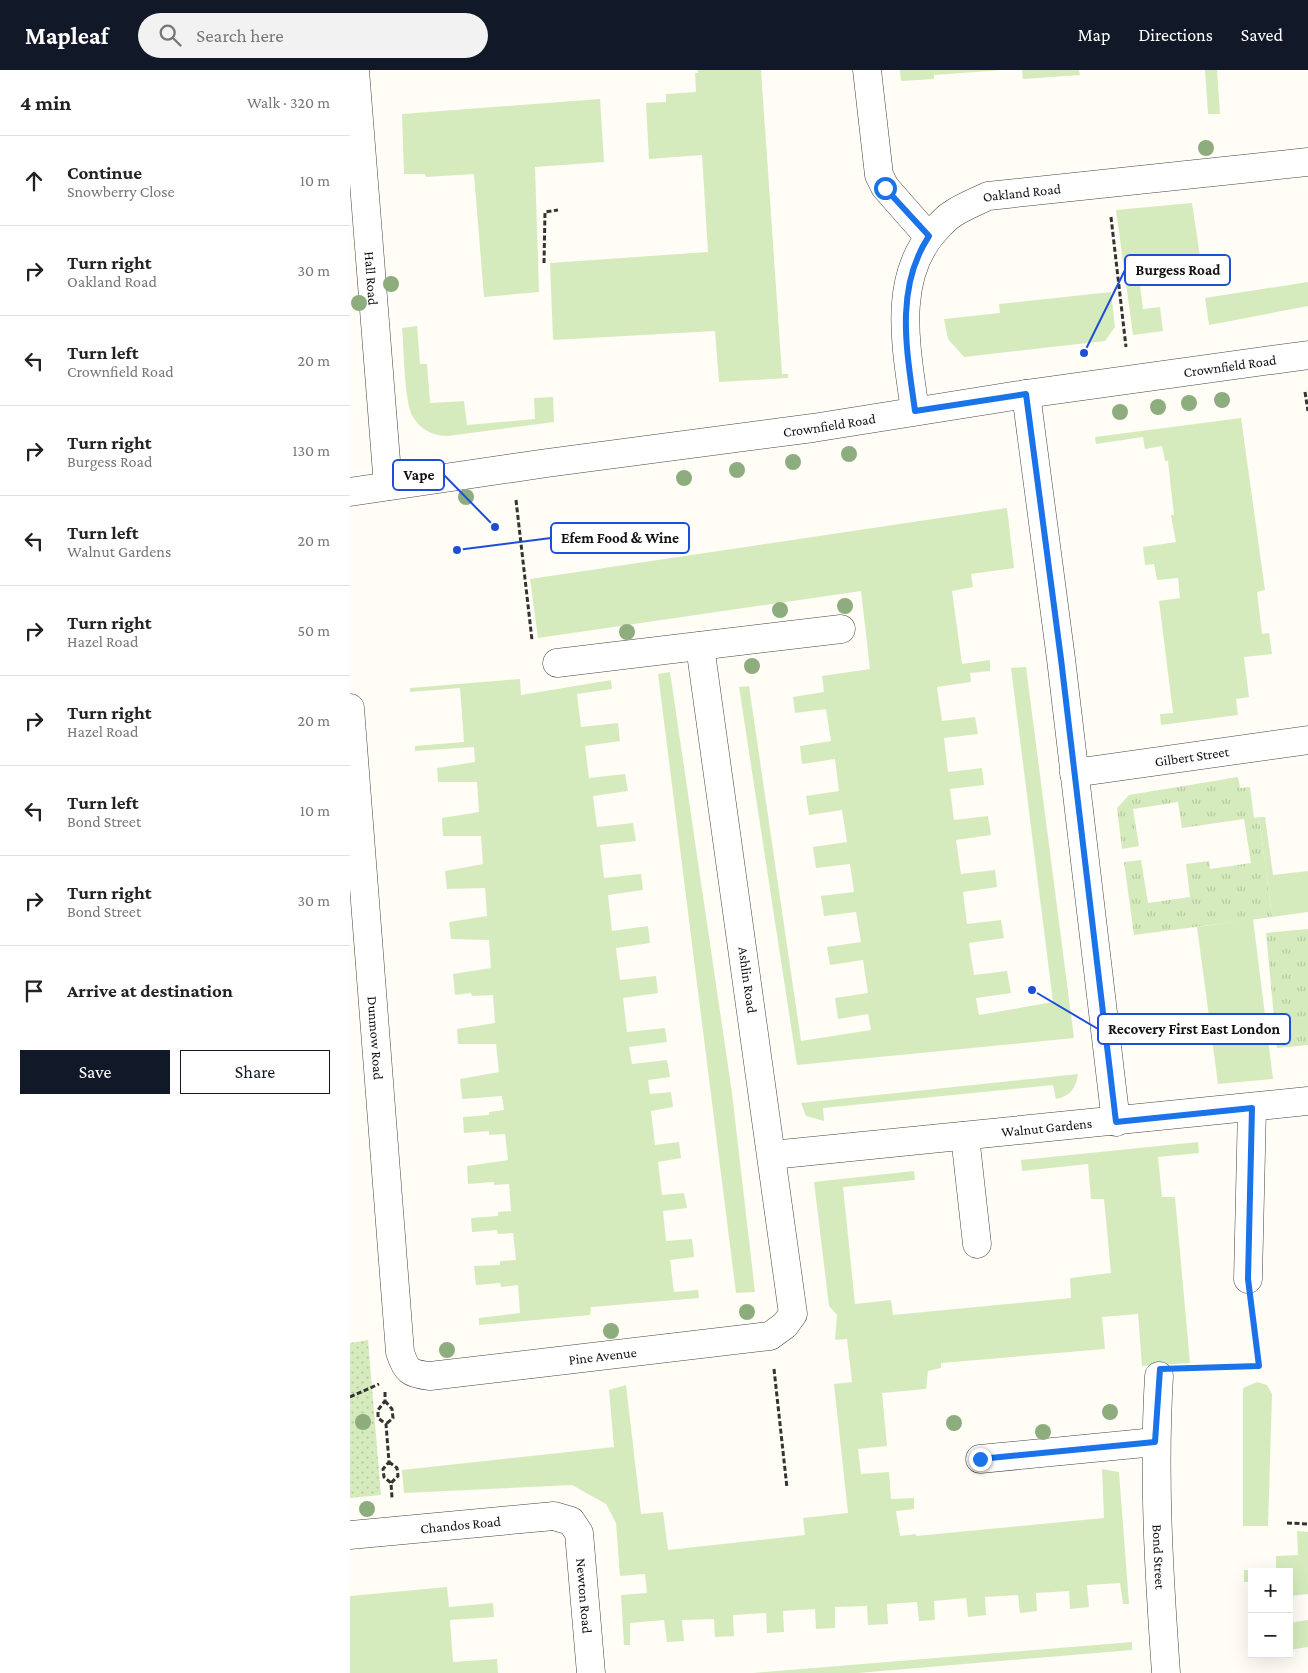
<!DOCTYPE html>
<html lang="en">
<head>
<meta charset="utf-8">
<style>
	:root { --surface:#fff; --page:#f2f2f2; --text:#222; --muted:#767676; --line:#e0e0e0; --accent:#111827 }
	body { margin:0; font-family:"Crimson Pro",serif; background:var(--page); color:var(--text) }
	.controls { position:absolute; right:15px; bottom:15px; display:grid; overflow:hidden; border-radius:0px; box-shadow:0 5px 20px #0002 }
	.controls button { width:45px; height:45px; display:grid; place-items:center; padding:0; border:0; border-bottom:1px solid var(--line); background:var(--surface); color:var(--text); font:25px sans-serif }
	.stop { position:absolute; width:15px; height:15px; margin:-11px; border:4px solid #1a73e8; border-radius:50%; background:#fff }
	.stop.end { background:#1a73e8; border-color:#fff; box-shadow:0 1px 5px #0008 }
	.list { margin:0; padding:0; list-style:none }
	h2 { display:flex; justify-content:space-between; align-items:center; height:65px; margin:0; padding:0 20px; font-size:21px }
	h2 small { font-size:16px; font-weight:400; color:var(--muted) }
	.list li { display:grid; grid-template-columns:32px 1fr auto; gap:15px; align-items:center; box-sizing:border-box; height:90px; padding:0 20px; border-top:1px solid var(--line) }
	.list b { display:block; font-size:19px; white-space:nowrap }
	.list p { margin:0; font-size:16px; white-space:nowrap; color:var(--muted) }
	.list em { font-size:16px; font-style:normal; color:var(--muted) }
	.actions { display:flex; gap:10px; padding:15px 20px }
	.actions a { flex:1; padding:11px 0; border:1px solid var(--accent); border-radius:0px; text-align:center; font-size:18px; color:var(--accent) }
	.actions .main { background:var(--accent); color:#fff }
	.icon { flex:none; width:28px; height:28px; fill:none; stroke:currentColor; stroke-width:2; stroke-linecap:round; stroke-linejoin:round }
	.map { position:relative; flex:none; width:958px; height:1603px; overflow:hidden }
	header { display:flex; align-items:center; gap:30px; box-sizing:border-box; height:70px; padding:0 25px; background:var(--accent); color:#fff }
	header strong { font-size:24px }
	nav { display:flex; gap:28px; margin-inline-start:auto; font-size:18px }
	.search { width:350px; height:45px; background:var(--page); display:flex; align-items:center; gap:12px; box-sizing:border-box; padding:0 18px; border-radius:28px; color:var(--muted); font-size:19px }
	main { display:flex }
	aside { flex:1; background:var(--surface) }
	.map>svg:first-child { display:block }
	.grass { fill:url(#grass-tufts) }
	.park { fill:url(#park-dots) }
	.garden { fill:#d5ebbd }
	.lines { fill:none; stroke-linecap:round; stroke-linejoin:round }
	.minor-casing { stroke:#444; stroke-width:29 }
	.path { stroke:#333; stroke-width:3; stroke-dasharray:5 2.5; stroke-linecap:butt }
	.minor { stroke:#fff; stroke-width:28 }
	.tree { fill:#8dad7f }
	.route { stroke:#1a73e8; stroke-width:6 }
	.labels { text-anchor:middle; stroke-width:5; stroke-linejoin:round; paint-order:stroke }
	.street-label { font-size:14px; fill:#111; stroke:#fff }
	.leader { fill:none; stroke:#1d4ed8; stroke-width:2 }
	.callout-dot { fill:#1d4ed8; stroke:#fff; stroke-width:2 }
	.callout { fill:#fff; stroke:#1d4ed8; stroke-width:2 }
	.callout-label { font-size:15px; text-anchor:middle; font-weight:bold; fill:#111 }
</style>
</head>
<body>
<header>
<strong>Mapleaf</strong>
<div class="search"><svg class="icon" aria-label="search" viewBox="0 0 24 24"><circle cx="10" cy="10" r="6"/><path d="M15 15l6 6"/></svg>Search here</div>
<nav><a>Map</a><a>Directions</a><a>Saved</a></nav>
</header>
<main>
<aside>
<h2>4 min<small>Walk · 320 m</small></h2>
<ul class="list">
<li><svg class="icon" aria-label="ahead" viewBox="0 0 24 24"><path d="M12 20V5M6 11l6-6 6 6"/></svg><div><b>Continue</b><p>Snowberry Close</p></div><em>10 m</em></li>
<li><svg class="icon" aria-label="right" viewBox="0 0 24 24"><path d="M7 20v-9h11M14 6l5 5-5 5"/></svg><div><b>Turn right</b><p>Oakland Road</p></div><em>30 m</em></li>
<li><svg class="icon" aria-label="left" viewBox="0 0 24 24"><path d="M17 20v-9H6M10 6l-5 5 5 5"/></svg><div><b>Turn left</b><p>Crownfield Road</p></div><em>20 m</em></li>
<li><svg class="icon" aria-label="right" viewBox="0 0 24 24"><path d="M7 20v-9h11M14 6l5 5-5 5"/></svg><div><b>Turn right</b><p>Burgess Road</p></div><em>130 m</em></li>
<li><svg class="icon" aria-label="left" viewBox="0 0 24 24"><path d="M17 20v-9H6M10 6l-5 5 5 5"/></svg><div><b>Turn left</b><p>Walnut Gardens</p></div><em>20 m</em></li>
<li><svg class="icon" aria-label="right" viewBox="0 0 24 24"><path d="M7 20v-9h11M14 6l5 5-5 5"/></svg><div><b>Turn right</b><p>Hazel Road</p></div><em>50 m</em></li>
<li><svg class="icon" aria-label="right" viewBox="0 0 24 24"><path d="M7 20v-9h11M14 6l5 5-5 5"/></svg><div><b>Turn right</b><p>Hazel Road</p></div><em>20 m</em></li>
<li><svg class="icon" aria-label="left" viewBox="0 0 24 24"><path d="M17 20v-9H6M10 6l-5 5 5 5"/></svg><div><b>Turn left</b><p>Bond Street</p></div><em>10 m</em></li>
<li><svg class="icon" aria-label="right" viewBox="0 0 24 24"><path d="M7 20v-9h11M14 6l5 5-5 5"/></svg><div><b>Turn right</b><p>Bond Street</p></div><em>30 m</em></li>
<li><svg class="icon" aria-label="arrive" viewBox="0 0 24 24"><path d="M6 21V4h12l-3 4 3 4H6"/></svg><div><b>Arrive at destination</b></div></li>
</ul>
<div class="actions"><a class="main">Save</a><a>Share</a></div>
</aside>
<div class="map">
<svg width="958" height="1603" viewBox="0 0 958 1603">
	<defs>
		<pattern id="grass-tufts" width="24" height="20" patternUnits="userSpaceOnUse" patternTransform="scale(1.25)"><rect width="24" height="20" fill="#d5ebbd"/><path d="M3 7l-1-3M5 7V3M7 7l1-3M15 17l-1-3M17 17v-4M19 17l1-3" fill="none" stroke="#b6c8a1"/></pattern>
		<pattern id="park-dots" width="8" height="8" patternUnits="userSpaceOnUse" patternTransform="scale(1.25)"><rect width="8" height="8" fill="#d5ebbd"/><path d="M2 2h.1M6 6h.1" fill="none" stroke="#b6c8a1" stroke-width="1.8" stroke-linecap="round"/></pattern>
	</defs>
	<rect width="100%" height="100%" fill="#fffdf5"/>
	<path class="grass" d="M 888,707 L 890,718 L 900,717 L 904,748 L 909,747 L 922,847 L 784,865 L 774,792 L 791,790 L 798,833 L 840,827 L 836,794 L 859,791 L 860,799 L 901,793 L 894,749 L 832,758 L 828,732 L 783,739 L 789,776 L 772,779 L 767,738 L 779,725 Z
		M 958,859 L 958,975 L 927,978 L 916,863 Z"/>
	<path class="park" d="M 18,1270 L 31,1425 L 0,1428 L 0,1273 Z"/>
	<path class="garden" d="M 348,0 L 411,0 L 432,304 L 438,304 L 438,308 L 369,312 L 365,261 L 203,270 L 200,193 L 358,182 L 352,85 L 299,89 L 296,33 L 316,32 L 316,24 L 346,22 L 345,3 L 348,3 Z
		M 550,0 L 652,0 L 584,5 L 584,9 L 551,11 Z
		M 672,0 L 729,0 L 730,5 L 673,9 Z
		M 855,0 L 867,0 L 870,44 L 858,44 Z
		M 250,29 L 254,92 L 185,97 L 189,222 L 134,227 L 124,104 L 76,107 L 75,104 L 54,104 L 52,44 Z
		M 842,133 L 851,193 L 788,200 L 793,239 L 810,237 L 813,261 L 783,265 L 766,140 Z
		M 958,212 L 958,236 L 859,255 L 855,228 Z
		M 761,222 L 765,257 L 755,271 L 614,287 L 598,269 L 594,249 L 650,243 L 649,234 Z
		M 67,256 L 70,294 L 77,294 L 80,333 L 114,331 L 117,355 L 185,349 L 184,328 L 203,327 L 204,352 L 98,366 C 83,366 71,360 63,347 C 54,333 54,277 52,258 Z
		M 891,348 L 915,520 L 907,522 L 912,564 L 919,563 L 922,584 L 894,587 L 899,627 L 886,629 L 888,645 L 811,655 L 810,644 L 823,643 L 809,531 L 830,528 L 828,508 L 807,510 L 804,494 L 795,495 L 793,477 L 826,472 L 821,445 L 824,445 L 818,391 L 815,391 L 812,376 L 795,379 L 793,367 L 746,374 L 745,367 Z
		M 657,438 L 664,498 L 621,504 L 623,517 L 602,521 L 612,594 L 640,590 L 640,601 L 620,603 L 621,612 L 587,617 L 592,651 L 625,647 L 628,664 L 594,668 L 598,702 L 632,698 L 634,715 L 600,719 L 604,750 L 638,746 L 641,765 L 606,770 L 611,804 L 645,800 L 647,817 L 613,822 L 617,854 L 651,850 L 654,868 L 619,873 L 624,905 L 657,901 L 661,923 L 626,928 L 629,945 L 703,932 L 661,598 L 676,597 L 724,968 L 447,995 L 389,617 L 399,616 L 451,971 L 521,960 L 518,944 L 488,949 L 485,928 L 518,923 L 513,890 L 480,895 L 477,877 L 511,872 L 506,842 L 474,846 L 471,826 L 504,822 L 500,794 L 466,798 L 463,777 L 497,772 L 492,740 L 459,745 L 456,726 L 489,721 L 485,689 L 452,694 L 450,676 L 481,671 L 476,639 L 445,643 L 443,627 L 474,622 L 472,606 L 520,599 L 511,521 L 188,568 L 180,509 Z
		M 320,602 L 382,1023 L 405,1222 L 386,1223 L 308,604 Z
		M 170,609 L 171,625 L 261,610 L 262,619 L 227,624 L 231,657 L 268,653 L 270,671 L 235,676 L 239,708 L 275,704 L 278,721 L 243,726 L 247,757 L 283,753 L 286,771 L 250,775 L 254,808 L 291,804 L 293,820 L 258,825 L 262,861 L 298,856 L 300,873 L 266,878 L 270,910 L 306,906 L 308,923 L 273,928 L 277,962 L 315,958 L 317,972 L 279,977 L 282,994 L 317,990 L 320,1007 L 298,1010 L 300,1024 L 321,1022 L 323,1037 L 301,1041 L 305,1075 L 329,1072 L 331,1088 L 308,1092 L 312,1125 L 334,1123 L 337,1138 L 313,1141 L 316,1171 L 342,1169 L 344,1187 L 320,1190 L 324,1222 L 348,1220 L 349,1228 L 241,1237 L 240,1245 L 129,1255 L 129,1248 L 170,1243 L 168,1215 L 151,1217 L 150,1213 L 126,1215 L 124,1196 L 150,1195 L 150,1191 L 166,1190 L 163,1163 L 148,1164 L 147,1160 L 122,1162 L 121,1148 L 148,1146 L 148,1142 L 161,1141 L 159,1114 L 144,1115 L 144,1112 L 118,1114 L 117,1096 L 158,1090 L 155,1064 L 139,1065 L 139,1061 L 114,1063 L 113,1047 L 139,1045 L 139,1042 L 154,1040 L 152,1026 L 112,1029 L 110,1009 L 149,1002 L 146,974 L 108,974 L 107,959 L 145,953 L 143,925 L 122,926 L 121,923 L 105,925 L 103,904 L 141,898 L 139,870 L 101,869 L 99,852 L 137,846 L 135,818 L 97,819 L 95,801 L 133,794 L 131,766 L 93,766 L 92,748 L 129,742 L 127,712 L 88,712 L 87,698 L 125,692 L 124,677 L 65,681 L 65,676 L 114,672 L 110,618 L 60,622 L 60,618 Z
		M 909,747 L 915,747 L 923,805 L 958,801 L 958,842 L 922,847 Z
		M 903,849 L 923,1009 L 868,1014 L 847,857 Z
		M 728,1004 C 726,1019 720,1026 706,1029 L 703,1015 L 473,1038 L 474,1051 L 456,1046 L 451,1033 Z
		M 848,1072 L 849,1083 L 808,1087 L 812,1127 L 825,1127 L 840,1293 L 792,1296 L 788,1244 L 752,1247 L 755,1279 L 591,1293 L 591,1298 L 578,1301 L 576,1319 L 532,1323 L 537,1376 L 508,1379 L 511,1404 L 539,1402 L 541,1429 L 564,1428 L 564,1439 L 546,1441 L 550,1466 L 566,1464 L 566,1466 L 754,1448 L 752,1399 L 769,1402 L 779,1534 L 773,1534 L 770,1513 L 737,1515 L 739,1537 L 720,1539 L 719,1521 L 686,1523 L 687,1541 L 670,1543 L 668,1525 L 635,1527 L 636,1545 L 618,1547 L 616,1528 L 584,1531 L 585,1550 L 569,1551 L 567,1532 L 537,1534 L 538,1554 L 518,1555 L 517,1536 L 485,1537 L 485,1558 L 466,1559 L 465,1539 L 433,1541 L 434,1562 L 417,1563 L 416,1543 L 383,1545 L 384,1566 L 365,1567 L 364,1549 L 332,1550 L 334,1571 L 317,1572 L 314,1550 L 280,1553 L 280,1575 L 274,1575 L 271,1525 L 297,1523 L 295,1504 L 270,1506 L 266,1453 L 256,1434 L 222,1415 L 54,1423 L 52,1400 L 264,1377 L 259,1320 L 276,1315 L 291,1444 L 313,1442 L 318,1480 L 455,1465 L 453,1448 L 498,1443 L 484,1314 L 502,1312 L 497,1269 L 485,1270 L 487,1245 L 479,1236 L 464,1112 L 564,1101 L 565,1110 L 493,1117 L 505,1234 L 541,1230 L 543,1245 L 721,1228 L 720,1208 L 761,1203 L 754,1129 L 741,1129 L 738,1094 L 672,1101 L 671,1090 Z
		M 907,1312 L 917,1315 L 922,1324 L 918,1456 L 893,1456 L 893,1318 Z
		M 947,1461 L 958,1462 L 958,1524 L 939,1526 L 939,1502 L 902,1502 L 902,1512 L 894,1512 L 894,1500 L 926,1499 L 926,1486 L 948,1485 Z
		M 97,1517 L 99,1537 L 143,1533 L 144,1547 L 100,1550 L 103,1592 L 147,1589 L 148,1603 L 0,1603 L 0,1526 Z
		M 958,1550 L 958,1577 L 939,1580 L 939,1553 Z
		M 782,1572 L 782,1580 L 508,1603 L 403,1603 Z"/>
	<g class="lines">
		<defs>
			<g id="minor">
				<path id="s1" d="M 5,0 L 38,416"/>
				<path d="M 517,0 L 529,105 L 535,117 L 579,167"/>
				<path d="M 676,324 L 711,589 L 766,1052"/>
				<path id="s2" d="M 565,341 C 557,281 540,207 587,158 C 591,154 596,148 601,145 C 612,137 626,132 638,126 L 958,92"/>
				<path id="s3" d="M 0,422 L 197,393 L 463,358 L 676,324 L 958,285"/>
				<path d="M 207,593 L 491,559"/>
				<path id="s4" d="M 0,638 L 50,1282 C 56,1301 60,1304 80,1306 L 420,1266 L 435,1255 L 443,1244 L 350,576"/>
				<path id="s5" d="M 724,703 L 958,670"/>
				<path d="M 615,1066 L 627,1174"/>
				<path id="s6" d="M 422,1085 L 958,1031"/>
				<path d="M 898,1209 L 902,1038"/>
				<path id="s7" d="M 809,1306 C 803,1406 809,1504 816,1603"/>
				<path d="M 630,1389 L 805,1372"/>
				<path id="s8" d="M 0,1465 L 204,1446 L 221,1451 L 229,1463 L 241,1603"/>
			</g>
		</defs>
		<use href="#minor" class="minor-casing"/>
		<path class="path" d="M 761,147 L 776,277
			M 194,193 L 195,142 L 208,140
			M 955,322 L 958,341
			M 166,430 L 182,570
			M 840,1298 L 909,1296 L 902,1241
			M 424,1299 L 437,1418
			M 35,1322 L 35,1331 L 28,1340 L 28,1348 L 36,1354 L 39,1392 L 33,1399 L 34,1407 L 41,1413 L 42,1428
			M 0,1327 L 29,1314
			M 35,1331 L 42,1339 L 43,1348 L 36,1354
			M 39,1392 L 47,1398 L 48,1406 L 41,1413
			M 937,1453 L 958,1454"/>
		<use href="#minor" class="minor"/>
	</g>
	<g class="tree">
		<circle cx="856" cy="78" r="8"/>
		<circle cx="41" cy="214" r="8"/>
		<circle cx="9" cy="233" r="8"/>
		<circle cx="872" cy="330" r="8"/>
		<circle cx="839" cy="333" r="8"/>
		<circle cx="808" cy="337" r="8"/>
		<circle cx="770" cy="342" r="8"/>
		<circle cx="499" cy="384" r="8"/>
		<circle cx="443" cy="392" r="8"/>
		<circle cx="387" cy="400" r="8"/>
		<circle cx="334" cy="408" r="8"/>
		<circle cx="116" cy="427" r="8"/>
		<circle cx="495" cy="536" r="8"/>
		<circle cx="430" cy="540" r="8"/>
		<circle cx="277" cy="562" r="8"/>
		<circle cx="402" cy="596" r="8"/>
		<circle cx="397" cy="1242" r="8"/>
		<circle cx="261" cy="1261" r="8"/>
		<circle cx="97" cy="1280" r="8"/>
		<circle cx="760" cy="1342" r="8"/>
		<circle cx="13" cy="1352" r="8"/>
		<circle cx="604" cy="1353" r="8"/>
		<circle cx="693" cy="1362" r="8"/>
		<circle cx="17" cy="1439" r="8"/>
	</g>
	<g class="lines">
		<path class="route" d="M 535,118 L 579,166 C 544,219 557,282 565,341 L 676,324 L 711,589 L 766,1052 L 902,1038 L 898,1209 L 909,1296 L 810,1299 L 805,1372 L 630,1389"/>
	</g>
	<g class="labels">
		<g class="street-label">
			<text dy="5" stroke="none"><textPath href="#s2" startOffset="286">Oakland Road</textPath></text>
			<text dy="5" stroke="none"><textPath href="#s1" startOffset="209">Hall Road</textPath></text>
			<text dy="5" stroke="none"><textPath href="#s3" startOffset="889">Crownfield Road</textPath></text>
			<text dy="5" stroke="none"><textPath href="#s3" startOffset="484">Crownfield Road</textPath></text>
			<text dy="5" stroke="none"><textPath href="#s5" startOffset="119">Gilbert Street</textPath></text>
			<text transform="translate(398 910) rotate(82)" y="5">Ashlin Road</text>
			<text dy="5" stroke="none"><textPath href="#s4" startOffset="331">Dunmow Road</textPath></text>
			<text dy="5" stroke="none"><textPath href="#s6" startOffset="276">Walnut Gardens</textPath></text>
			<text dy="5" stroke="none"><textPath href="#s4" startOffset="862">Pine Avenue</textPath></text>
			<text dy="5" stroke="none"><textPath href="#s8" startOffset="111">Chandos Road</textPath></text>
			<text dy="5" stroke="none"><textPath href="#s7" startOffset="181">Bond Street</textPath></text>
			<text dy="5" stroke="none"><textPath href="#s8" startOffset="300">Newton Road</textPath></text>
		</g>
	</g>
	<path class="leader" d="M734 283L775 200M145 457L94 405M107 480L201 468M682 920L748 959"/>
	<g class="callout-dot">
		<circle cx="734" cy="283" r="5"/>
		<circle cx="145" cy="457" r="5"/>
		<circle cx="107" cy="480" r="5"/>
		<circle cx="682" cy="920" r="5"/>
	</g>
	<g class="callout">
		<rect x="775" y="185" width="105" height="30" rx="5"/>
		<rect x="43" y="390" width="51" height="30" rx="5"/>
		<rect x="201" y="453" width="138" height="30" rx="5"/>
		<rect x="748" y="944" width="192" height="30" rx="5"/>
	</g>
	<g class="callout-label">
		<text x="828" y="205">Burgess Road</text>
		<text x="69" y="410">Vape</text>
		<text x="270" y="473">Efem Food &amp; Wine</text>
		<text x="844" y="964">Recovery First East London</text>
	</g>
</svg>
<div class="controls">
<button>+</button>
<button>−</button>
</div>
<div class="stop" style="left:535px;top:118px"></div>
<div class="stop end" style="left:630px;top:1389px"></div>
</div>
</main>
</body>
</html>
